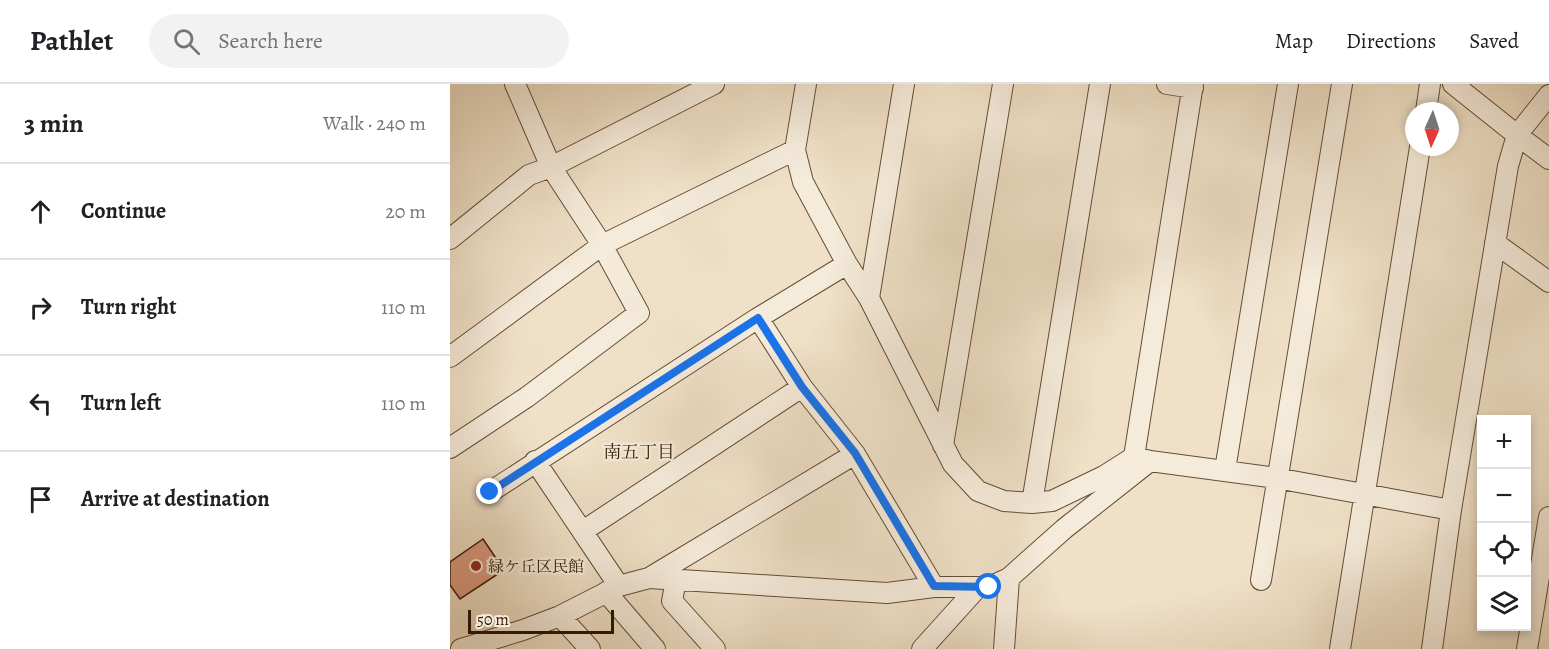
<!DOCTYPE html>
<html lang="en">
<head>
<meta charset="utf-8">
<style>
	:root { --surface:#fff; --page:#f2f2f2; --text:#202124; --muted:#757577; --line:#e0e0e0 }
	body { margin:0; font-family:Alegreya,"Noto Serif JP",serif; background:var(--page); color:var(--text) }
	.controls { position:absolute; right:18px; bottom:18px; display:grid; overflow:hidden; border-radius:0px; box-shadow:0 3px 9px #0003 }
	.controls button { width:54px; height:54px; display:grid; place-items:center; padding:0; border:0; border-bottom:2px solid var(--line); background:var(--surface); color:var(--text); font:30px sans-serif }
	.compass { position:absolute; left:955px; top:18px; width:54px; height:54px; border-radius:50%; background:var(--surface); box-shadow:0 3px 9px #0003; rotate:183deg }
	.scale { position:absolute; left:18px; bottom:15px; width:146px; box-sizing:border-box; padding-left:6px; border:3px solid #341c03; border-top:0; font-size:16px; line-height:21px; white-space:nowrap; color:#341c03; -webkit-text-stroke:4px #f5ebdb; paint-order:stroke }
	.stop { position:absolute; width:18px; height:18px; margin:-14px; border:4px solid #1a73e8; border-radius:50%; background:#fff }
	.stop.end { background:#1a73e8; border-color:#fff; box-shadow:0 2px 6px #0008 }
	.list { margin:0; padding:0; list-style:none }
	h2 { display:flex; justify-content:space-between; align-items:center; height:78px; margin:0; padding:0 24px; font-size:26px }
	h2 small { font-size:20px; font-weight:400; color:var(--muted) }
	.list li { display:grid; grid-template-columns:39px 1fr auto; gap:18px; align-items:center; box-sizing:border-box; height:96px; padding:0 24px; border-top:2px solid var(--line) }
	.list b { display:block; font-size:22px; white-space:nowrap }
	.list em { font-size:20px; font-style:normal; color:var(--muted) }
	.icon { flex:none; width:33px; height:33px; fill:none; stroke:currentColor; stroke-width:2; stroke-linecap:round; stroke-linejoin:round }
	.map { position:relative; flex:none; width:1099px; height:565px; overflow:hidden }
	header { display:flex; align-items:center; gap:36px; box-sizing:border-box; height:84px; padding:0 30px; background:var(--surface); border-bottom:2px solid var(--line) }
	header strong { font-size:28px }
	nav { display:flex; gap:33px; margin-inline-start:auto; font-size:21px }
	.search { width:420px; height:54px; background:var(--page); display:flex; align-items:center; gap:15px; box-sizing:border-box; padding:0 21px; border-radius:33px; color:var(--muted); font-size:22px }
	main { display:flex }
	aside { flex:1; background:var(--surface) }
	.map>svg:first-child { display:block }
	.building { fill:#db9a80; stroke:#341c03; stroke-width:1.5 }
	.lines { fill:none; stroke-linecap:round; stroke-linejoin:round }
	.minor-casing { stroke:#634d34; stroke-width:22 }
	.minor { stroke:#f5ebdb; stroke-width:20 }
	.route { stroke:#1a73e8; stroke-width:8 }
	.poi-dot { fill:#8f2418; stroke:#f5ebdb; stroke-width:2 }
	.labels { text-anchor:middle; stroke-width:4.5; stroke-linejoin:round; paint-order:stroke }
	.poi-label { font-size:16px; fill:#341c03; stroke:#f5ebdb; text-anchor:start }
	.neighbourhood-label { font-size:18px; fill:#341c03; stroke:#f5ebdb }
</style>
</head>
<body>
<header>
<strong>Pathlet</strong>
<div class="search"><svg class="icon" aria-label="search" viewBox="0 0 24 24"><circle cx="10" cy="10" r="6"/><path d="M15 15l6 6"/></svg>Search here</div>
<nav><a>Map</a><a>Directions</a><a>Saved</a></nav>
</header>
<main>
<aside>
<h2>3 min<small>Walk · 240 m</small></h2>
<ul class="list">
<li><svg class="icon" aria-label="ahead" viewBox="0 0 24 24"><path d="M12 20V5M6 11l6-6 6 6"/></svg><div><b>Continue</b></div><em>20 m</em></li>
<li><svg class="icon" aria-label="right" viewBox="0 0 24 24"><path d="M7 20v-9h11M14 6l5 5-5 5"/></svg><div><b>Turn right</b></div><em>110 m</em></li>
<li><svg class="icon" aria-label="left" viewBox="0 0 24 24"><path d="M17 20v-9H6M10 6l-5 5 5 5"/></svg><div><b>Turn left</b></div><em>110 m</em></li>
<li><svg class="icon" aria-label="arrive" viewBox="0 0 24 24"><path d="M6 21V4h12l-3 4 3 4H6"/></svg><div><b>Arrive at destination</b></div></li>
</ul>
</aside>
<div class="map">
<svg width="1099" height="565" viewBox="0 0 1099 565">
	<rect width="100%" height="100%" fill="#efe0c7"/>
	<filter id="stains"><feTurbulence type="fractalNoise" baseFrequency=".00333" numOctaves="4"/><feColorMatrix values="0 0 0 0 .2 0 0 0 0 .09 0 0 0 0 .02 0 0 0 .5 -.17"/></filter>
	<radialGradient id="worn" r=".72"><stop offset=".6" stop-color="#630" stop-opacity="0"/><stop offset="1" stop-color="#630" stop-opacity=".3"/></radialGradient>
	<path class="building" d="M 33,455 L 54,486 L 10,515 L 0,501 L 0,478 Z"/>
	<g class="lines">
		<defs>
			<path id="minor" d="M 65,0 L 101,83 L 152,161 L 345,66
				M 356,0 L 345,66 L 353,98 L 397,180 L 419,214 L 503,380 L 528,407 L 554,417 L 582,419 L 602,417 L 654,392 L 684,373 L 700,377 L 826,394 L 1001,426
				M 717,0 L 743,4
				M 1003,0 L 1067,51 L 1099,75
				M 976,27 L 980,0
				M 0,155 L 79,91 L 101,83 L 264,0
				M 1045,159 L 1099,198
				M 419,214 L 454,0
				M 308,234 L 352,303 L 405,370 L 484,503
				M 0,273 L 152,161 L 189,229 L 77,313 L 0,364
				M 493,361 L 553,0
				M 684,373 L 743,0
				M 85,377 L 169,502
				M 775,386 L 838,0
				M 40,408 L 308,234 L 397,180
				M 582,419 L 650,0
				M 133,447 L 352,303
				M 199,494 L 405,370
				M 226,496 L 222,517 L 265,565
				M 811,496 L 892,0
				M 156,508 L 205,565
				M 110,532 L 140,565
				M 11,565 L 73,546 L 110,532 L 169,502 L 199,494 L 437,509 L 484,503 L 539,503 L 559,494 L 614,445 L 700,377
				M 472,565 L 528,503
				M 554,565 L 559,494
				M 890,565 L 970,63
				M 982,565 L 1001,426 L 1058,82 L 1067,51 L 1099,11
				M 1077,565 L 1099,433"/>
		</defs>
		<use href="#minor" class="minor-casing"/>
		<use href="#minor" class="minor"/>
	</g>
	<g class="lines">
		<path class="route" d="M 40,408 L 308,234 L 352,303 L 405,369 L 484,502 L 539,503"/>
	</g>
	<circle class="poi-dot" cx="26" cy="482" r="6"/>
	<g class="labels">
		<g class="poi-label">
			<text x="38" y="488">緑ケ丘区民館</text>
		</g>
		<g class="neighbourhood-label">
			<text x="189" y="374">南五丁目</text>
		</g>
	</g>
	<rect width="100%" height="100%" filter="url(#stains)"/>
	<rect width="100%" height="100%" fill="url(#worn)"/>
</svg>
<div class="controls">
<button>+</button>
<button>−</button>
<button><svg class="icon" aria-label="locate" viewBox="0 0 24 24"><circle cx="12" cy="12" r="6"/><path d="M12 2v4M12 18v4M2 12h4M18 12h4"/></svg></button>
<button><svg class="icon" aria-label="layers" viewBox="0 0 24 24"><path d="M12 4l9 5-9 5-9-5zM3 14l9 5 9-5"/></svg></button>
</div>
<svg class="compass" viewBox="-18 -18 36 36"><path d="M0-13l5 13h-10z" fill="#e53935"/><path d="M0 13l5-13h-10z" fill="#757577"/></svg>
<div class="scale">50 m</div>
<div class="stop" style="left:539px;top:503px"></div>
<div class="stop end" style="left:40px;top:408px"></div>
</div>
</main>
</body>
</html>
